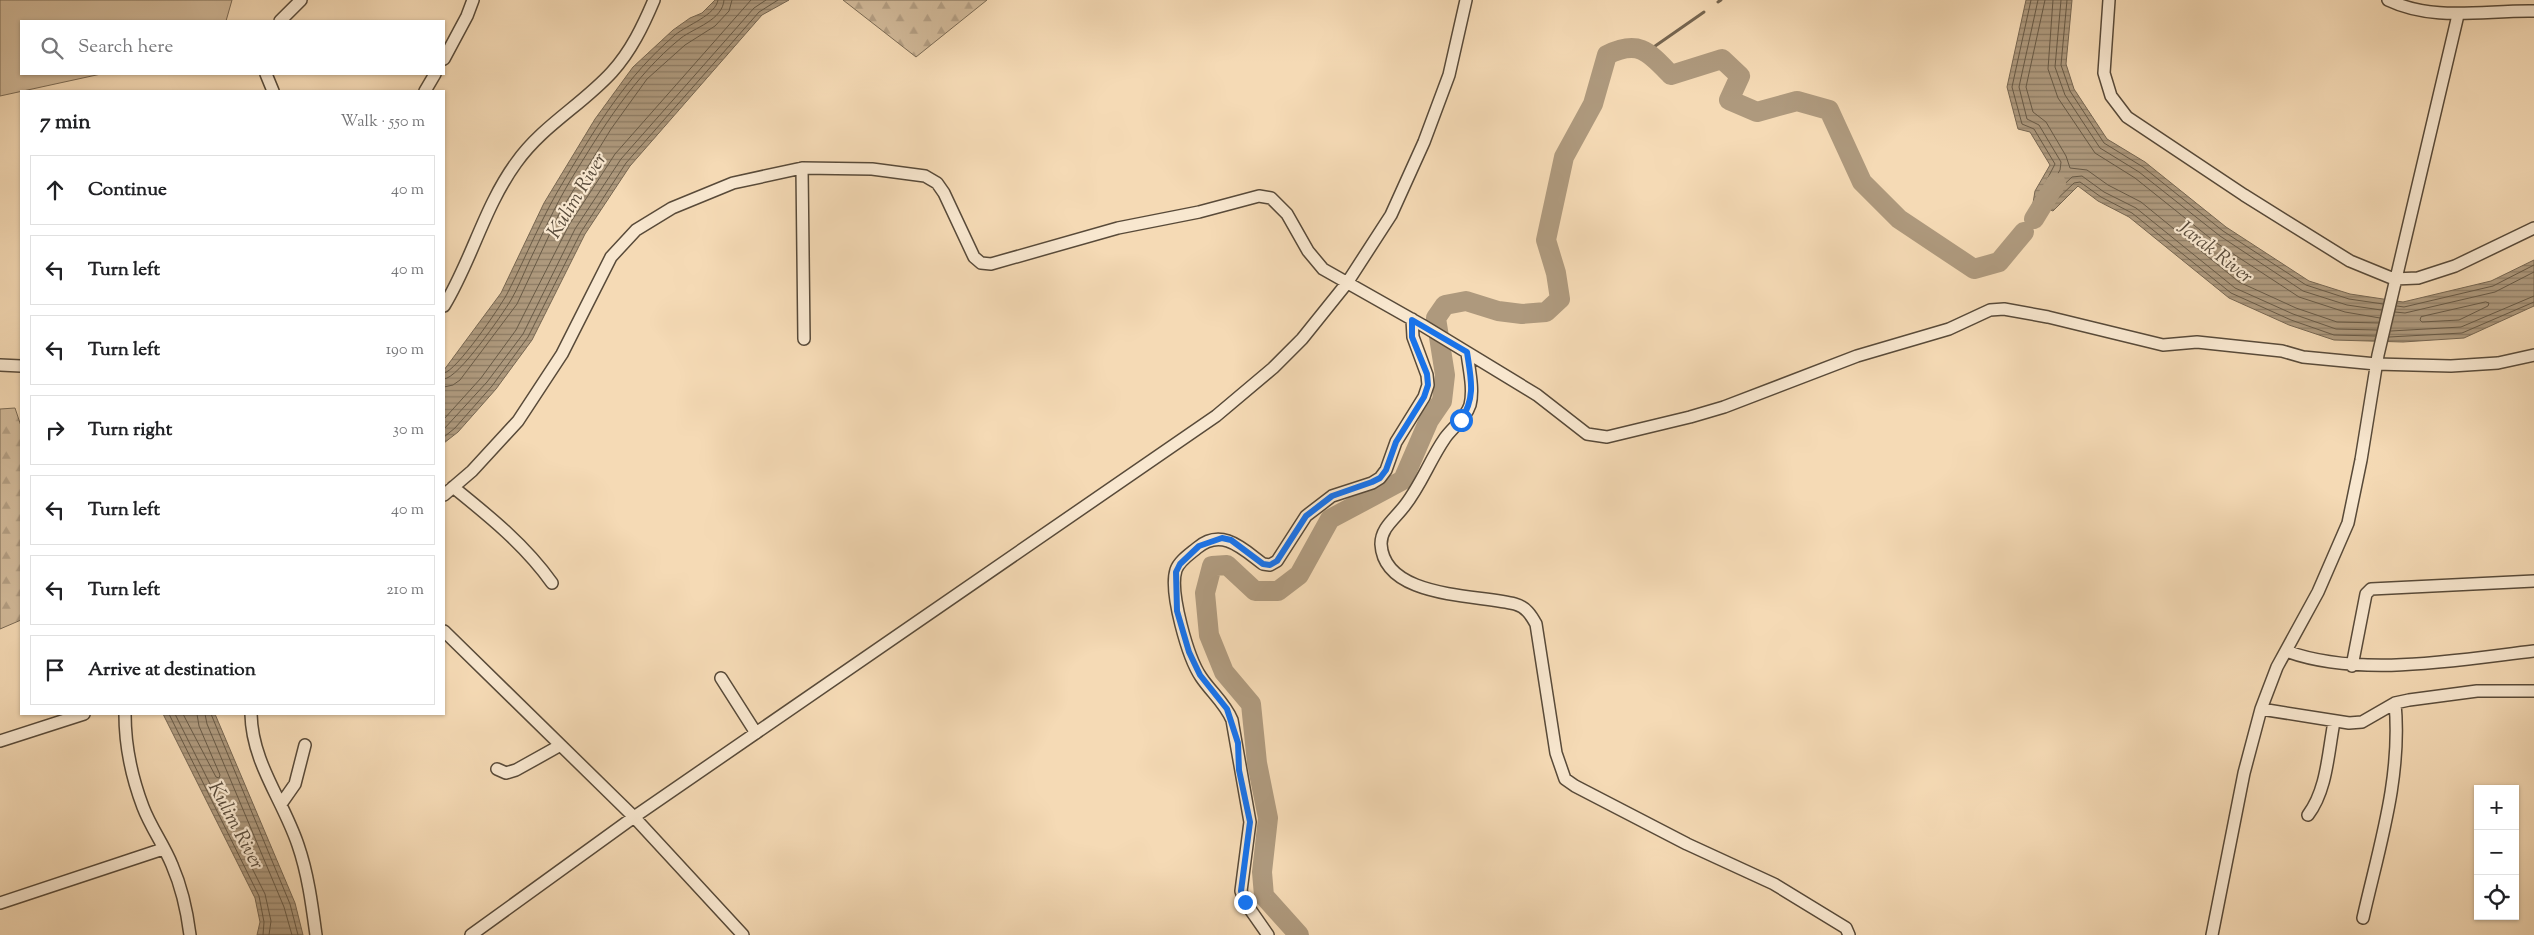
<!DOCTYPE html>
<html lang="en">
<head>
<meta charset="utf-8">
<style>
	:root { --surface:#fff; --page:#f2f2f2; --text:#202124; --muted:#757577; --line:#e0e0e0 }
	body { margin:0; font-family:"Sorts Mill Goudy",serif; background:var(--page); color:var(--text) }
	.controls { position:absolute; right:15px; bottom:15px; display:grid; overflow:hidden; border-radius:0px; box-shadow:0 1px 4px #0004 }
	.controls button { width:45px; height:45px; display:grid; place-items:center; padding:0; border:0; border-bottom:1px solid var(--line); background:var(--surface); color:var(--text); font:25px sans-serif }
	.stop { position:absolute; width:15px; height:15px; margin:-11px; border:4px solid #1a73e8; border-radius:50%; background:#fff }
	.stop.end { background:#1a73e8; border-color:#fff; box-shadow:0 1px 5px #0008 }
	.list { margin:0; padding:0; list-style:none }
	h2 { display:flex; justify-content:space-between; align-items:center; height:65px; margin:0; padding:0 20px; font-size:21px }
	h2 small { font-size:16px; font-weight:400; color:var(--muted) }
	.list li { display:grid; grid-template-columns:32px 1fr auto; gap:15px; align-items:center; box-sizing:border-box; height:70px; margin:0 10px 10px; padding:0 10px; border:1px solid var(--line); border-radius:0px }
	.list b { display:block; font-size:19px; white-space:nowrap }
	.list em { font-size:16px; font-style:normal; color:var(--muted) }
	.icon { flex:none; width:28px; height:28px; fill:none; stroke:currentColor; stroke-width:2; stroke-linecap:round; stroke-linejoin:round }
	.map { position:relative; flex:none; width:2534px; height:935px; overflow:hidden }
	.search { position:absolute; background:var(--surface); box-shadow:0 1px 4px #0004; left:20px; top:20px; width:425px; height:55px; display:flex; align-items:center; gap:12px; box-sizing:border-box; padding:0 18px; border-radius:0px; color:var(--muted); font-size:19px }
	.panel { position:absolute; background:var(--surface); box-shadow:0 1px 4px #0004; left:20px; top:90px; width:425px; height:625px; border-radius:0px }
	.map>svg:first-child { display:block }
	.green { fill:#d1b999; stroke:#7a6a54 }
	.forest { fill:url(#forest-firs); stroke:#7a6a54 }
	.water { fill:url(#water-rules); stroke:#766651 }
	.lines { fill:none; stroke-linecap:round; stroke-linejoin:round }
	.shore { stroke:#685a46; stroke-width:1 }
	.stream { stroke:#766651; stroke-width:3 }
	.river { stroke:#ae997d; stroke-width:20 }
	.minor-casing { stroke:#584a39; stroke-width:14 }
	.minor { stroke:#f8e7cf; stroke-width:11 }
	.route { stroke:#1a73e8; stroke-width:6 }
	.labels { text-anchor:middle; stroke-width:4.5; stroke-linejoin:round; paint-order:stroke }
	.water-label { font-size:20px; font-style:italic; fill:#5b4d3c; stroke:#f8e7cf }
</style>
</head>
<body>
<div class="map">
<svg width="2534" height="935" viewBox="0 0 2534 935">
	<defs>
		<pattern id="forest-firs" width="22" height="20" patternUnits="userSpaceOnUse" patternTransform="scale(1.25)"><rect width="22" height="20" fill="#d1b999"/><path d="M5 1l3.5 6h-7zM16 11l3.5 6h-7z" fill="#b39e83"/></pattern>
		<pattern id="water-rules" width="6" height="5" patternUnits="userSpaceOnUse" patternTransform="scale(1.25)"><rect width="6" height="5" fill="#ae997d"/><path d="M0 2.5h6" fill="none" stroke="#8d7c65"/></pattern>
	</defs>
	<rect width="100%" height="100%" fill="#f5dab5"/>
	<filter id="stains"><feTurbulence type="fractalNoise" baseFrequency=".004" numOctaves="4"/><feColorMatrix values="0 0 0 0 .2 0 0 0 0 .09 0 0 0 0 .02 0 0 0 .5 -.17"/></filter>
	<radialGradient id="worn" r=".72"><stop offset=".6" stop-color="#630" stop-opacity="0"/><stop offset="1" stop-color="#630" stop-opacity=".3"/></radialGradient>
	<path class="green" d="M 0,0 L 232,0 L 226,21 L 21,21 L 21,74 L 101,74 L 0,96 Z"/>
	<path class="forest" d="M 843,0 L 987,0 L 916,57 Z
		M 15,408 L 21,426 L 21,620 L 0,629 L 0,409 Z"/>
	<path class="water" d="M 715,0 L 789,0 L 762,15 L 630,166 L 585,234 L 532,340 L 496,389 L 458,432 L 444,443 L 444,370 L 501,293 L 544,203 L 595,119 L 633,67 L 673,30 L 690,18 L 702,13 Z
		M 2026,0 L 2072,0 L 2066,64 L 2074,89 L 2107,139 L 2145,162 L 2226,227 L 2309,281 L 2350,294 L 2403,302 L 2491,281 L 2534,260 L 2534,306 L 2464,338 L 2403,342 L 2334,340 L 2289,325 L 2229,298 L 2129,217 L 2098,201 L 2078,186 L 2053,211 L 2033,203 L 2035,191 L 2050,165 L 2030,132 L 2018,129 L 2007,87 Z
		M 163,714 L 215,714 L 295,903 L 303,935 L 257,935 L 260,922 L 255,898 Z"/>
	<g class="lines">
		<path class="shore" d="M 2031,0 L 2012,87 L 2022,124 L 2034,129 L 2055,164 L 2040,193 L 2040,200 L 2052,204 L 2074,183 L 2080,182 L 2101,197 L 2132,213 L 2231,293 L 2291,320 L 2334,335 L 2375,336
			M 2038,0 L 2019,87 L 2027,119 L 2039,125 L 2061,162 L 2060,170 L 2046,193 L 2047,196 L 2051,197 L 2072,177 L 2082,176 L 2104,192 L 2136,208 L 2235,288 L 2293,314 L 2336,329 L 2377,330
			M 2045,0 L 2026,87 L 2033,112 L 2046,122 L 2066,156 L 2070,168 L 2087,170 L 2108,185 L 2141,202 L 2239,282 L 2296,308 L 2337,322 L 2379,323
			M 2053,0 L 2048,69 L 2058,98 L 2095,153 L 2135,178 L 2215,242 L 2299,297 L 2345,312 L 2380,318
			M 2061,0 L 2055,67 L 2065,95 L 2100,148 L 2139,172 L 2220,236 L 2303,291 L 2347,305 L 2381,310
			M 2067,0 L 2061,65 L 2070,91 L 2104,143 L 2143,167 L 2223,231 L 2306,285 L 2349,299 L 2383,304
			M 2486,302 L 2489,303 L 2488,306 L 2459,320 L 2422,322 L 2420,320 L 2421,317 Z
			M 2397,306 L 2404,307 L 2493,286 L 2534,265
			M 2395,312 L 2405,313 L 2495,292 L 2534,272
			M 2391,331 L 2461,327 L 2534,296
			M 2389,337 L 2462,333 L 2534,302
			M 444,373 C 456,372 500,307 507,294 C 527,255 542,216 565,179 C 598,124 626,77 675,35 C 687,25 716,15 718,0
			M 444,379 C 458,379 502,315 511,300 C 518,288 523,275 529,262 C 542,235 554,208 570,181 C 602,129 633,77 681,38 C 694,28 723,20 724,0
			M 444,387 L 453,385 L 460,380 L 517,304 L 560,212 L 611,129 L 647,79 L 685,45 L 715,26 L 729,11 L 732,0
			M 444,419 L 481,378 L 516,330 L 569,225 L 615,154 L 751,0
			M 444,429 L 487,382 L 523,334 L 575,229 L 621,159 L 754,8 L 766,0
			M 444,437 L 455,428 L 492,386 L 528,337 L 581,232 L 626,163 L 759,12 L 778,0
			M 169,714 L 259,896 L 264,922 L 263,935
			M 175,714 L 265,894 L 271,921 L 269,935
			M 183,714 L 216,777 L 219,778 L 220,775 L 199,726 L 197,714
			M 205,714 L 207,724 L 284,907 L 292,935
			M 211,714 L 290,904 L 298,935"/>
		<path class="stream" d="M 1718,2 L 1721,0
			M 1648,51 L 1704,12"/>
		<path class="river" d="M 2034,219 L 2056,183
			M 1299,935 L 1264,896 L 1262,872 L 1268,818 L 1257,763 L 1251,704 L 1224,672 L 1209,635 L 1205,593 L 1212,566 L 1227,565 L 1255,591 L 1278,591 L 1299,575 L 1330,519 L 1403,480 L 1429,420 L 1442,401 L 1445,375 L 1436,318 L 1445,305 L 1466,301 L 1498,311 L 1522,314 L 1546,312 L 1560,299 L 1556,273 L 1546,240 L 1564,157 L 1593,104 L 1607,55 C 1639,39 1649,52 1671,75 L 1722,59 L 1740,76 L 1729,100 L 1757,112 L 1797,101 L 1829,110 L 1862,182 L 1899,219 L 1974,269 L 1999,262 L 2024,232"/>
		<defs>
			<path id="minor" d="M 2109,0 L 2104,73 L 2111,96 L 2127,117 L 2244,195 L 2350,261 L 2394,279 L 2418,278 L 2455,266 L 2534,228
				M 2388,0 C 2434,22 2484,10 2534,11
				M 280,21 L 301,0
				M 444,59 L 467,16 L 473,0
				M 266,74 L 273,91
				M 425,91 L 435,74
				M 802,168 L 804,339
				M 444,306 C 472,260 484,207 516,163 C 542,126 582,105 612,72 C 631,51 643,26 654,0
				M 1467,353 C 1469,369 1474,389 1470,405 C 1466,418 1452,428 1445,438 C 1429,461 1420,488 1402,509 C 1393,520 1381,529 1381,544 C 1384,599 1477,594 1515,604 C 1526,607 1531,615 1536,624 L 1556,753 L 1565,779 L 1575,786 L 1687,844 L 1774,884 L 1846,928 L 1849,935
				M 0,365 L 21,366
				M 453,487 C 489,516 525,545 552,583
				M 444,495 L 472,471 L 518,421 L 562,354 L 611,257 L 636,230 L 672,208 L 733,183 L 802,168 L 872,169 L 925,176 L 937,183 L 944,193 L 974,257 L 981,263 L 991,264 L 1118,228 L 1199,212 L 1259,196 L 1271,198 L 1287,214 L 1308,251 L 1323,269 L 1422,325 L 1537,395 L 1587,434 L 1607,437 L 1690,417 L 1724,407 L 1857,356 L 1949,329 L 1990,310 L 2004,309 L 2048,317 L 2163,345 L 2197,342 L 2282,351 L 2303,357 L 2376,364 L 2451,366 L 2498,363 L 2534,355
				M 444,631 L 634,817 L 743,935
				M 2286,651 C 2359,678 2457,660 2534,651
				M 2352,666 L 2366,594 L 2371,589 L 2534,581
				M 721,678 L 756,733
				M 2261,709 L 2349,723 L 2362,722 L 2395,703 L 2409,700 L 2477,691 L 2534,691
				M 125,714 C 125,744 132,778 143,807 C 151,828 164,845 172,865 C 182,888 187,911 190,935
				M 251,714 C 252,763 283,800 298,845 C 308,874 312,905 316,935
				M 0,741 L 84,714
				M 497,769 L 506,773 L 516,770 L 559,746
				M 281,804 L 295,784 L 305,745
				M 2308,815 C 2327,790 2328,753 2334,722
				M 0,903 L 163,849
				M 2363,918 C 2379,847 2402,777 2395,703
				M 471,935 L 634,817 L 1216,416 L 1273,368 L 1302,339 L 1347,283 L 1391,215 L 1424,142 L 1449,75 L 1466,0
				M 1268,935 L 1245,902 L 1241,891 L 1250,822 L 1232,720 C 1225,703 1211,692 1201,677 C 1188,658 1169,592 1176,570 C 1179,561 1190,554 1197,548 C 1222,527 1243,549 1263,564 L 1270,565 L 1277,561 L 1306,516 L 1332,496 L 1372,483 L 1380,478 L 1386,470 L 1396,442 L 1424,397 L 1428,385 L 1427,375 L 1413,337 L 1412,319
				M 2212,935 L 2244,773 L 2261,709 L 2277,667 L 2318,592 L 2348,523 L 2361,460 L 2378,355 L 2458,15"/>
		</defs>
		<use href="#minor" class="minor-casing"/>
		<use href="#minor" class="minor"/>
	</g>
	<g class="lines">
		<path class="route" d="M 1245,902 L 1241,891 L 1250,822 L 1239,770 L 1238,743 L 1227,709 L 1200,675 L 1189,652 L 1177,611 L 1176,572 L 1180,564 L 1199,546 L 1222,538 L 1231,540 L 1263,564 L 1270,565 L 1277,561 L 1306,516 L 1332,496 L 1372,482 L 1380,478 L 1386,470 L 1396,442 L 1424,397 L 1428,385 L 1427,374 L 1412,337 L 1412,320 L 1467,352 C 1471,379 1476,397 1461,420"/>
	</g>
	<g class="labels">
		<g class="water-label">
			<text transform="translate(576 195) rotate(-59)" y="7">Kulim River</text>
			<text transform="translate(2216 251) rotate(38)" y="7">Jarak River</text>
			<text transform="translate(237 825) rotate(62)" y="7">Kulim River</text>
		</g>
	</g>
	<rect width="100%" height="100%" filter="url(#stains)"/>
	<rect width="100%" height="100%" fill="url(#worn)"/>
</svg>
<div class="controls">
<button>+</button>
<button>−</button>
<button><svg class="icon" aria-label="locate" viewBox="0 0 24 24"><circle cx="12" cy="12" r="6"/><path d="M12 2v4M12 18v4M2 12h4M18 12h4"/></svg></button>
</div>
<div class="stop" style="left:1461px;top:420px"></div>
<div class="stop end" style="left:1245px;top:902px"></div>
<div class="search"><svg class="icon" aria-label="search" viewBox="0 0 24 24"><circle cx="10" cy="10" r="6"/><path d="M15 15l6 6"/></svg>Search here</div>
<section class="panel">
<h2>7 min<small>Walk · 550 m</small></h2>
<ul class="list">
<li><svg class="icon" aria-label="ahead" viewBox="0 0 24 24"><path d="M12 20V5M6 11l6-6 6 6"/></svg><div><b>Continue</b></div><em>40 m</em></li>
<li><svg class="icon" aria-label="left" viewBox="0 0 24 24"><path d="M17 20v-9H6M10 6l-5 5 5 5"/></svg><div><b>Turn left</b></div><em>40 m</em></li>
<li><svg class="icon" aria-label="left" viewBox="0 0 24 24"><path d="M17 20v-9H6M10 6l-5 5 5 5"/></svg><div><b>Turn left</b></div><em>190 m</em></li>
<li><svg class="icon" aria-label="right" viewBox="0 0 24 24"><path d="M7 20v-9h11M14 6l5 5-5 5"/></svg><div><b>Turn right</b></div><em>30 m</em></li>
<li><svg class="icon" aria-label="left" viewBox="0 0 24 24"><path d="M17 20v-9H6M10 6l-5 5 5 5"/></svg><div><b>Turn left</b></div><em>40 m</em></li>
<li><svg class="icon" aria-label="left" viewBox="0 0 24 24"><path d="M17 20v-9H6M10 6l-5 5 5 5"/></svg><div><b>Turn left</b></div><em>210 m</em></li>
<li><svg class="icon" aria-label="arrive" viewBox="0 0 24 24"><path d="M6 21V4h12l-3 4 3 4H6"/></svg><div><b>Arrive at destination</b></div></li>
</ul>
</section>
</div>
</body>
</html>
